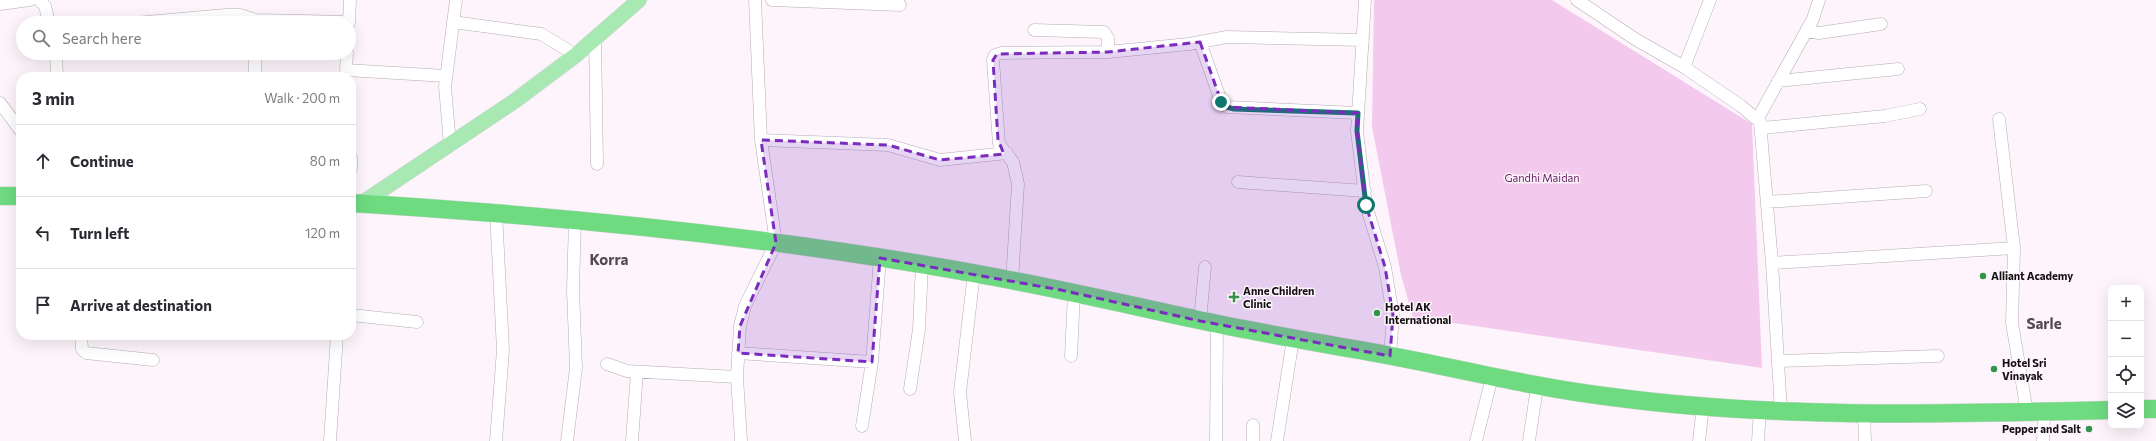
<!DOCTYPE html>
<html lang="en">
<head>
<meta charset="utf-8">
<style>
	:root { --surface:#fff; --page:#f7f7f7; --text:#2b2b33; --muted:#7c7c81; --line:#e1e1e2 }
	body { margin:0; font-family:Commissioner,sans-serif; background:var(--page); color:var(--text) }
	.controls { position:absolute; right:12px; bottom:12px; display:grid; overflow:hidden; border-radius:8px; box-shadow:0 4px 16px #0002 }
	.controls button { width:36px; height:36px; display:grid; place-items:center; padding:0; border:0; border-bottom:1px solid var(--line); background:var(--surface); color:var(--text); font:20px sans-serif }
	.stop { position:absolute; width:12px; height:12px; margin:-9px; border:3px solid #0f766e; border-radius:50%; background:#fff }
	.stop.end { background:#0f766e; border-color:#fff; box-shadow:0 1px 4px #0008 }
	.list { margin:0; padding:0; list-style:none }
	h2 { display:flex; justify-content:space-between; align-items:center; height:52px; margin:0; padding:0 16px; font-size:17px }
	h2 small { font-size:13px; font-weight:400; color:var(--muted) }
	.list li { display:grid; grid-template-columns:26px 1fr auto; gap:12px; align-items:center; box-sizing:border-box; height:72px; padding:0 16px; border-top:1px solid var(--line) }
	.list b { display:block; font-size:15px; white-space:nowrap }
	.list em { font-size:13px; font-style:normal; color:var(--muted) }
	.icon { flex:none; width:22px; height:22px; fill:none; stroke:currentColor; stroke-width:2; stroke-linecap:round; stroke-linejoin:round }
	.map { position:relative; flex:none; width:2156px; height:441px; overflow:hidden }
	.search { position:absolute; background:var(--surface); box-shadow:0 4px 16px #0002; left:16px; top:16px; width:340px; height:44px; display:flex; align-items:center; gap:10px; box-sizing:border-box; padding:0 14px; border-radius:22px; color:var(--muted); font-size:15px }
	.panel { position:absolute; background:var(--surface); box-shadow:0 4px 16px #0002; left:16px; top:72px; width:340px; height:268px; border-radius:16px }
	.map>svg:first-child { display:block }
	.green { fill:#f3c9ed }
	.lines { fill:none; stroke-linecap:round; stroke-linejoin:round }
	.minor-casing { stroke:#b4acb3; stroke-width:13 }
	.major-casing { stroke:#d5d4d4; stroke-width:16 }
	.highway-casing { stroke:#d5d4d4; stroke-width:19 }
	.minor { stroke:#fff; stroke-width:12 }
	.major { stroke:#a8e9b3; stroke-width:15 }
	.highway { stroke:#6edb81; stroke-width:18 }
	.route { stroke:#0f766e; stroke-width:5 }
	.marked { fill:#7b2cbf; fill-opacity:0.2; stroke:#7b2cbf; stroke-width:3; stroke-dasharray:8 5; stroke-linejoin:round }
	.poi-dot { fill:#329448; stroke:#fef5fc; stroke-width:1.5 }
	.labels { text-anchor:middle; stroke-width:3; stroke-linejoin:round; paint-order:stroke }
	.park-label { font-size:11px; fill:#651c60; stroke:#fef5fc }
	.poi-label { font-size:11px; font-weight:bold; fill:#131012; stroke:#fef5fc; text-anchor:start }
	.district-label { font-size:15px; font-weight:bold; fill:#514a50; stroke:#fef5fc }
</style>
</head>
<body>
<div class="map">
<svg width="2156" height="441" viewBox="0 0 2156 441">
	<rect width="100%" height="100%" fill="#fef5fc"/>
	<path class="green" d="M 1374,0 L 1552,0 L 1752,124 L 1762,368 L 1413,317 L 1401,275 L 1372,127 Z"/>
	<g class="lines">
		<defs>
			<path id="minor" d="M 39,0 L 45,6 L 49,23
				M 772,0 L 900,5
				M 1365,0 L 1357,131 L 1366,205 L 1385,267 L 1393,315 L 1390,356
				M 1577,0 L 1635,39 L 1684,67 L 1741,106 L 1760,122 L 1772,263 L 1781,411
				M 0,4 L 30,0
				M 453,22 L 541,34 L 576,55
				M 136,23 L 226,15 L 240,15 L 256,20 L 349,22
				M 349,23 L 350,0
				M 1034,30 L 1104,32 L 1108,38 L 1108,52
				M 1806,31 L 1819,33 L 1881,24
				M 595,37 L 597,164
				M 1200,42 L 1221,101 L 1227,107 L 1358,113
				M 56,53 L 57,77
				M 347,53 L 346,70 L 446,76
				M 1684,67 L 1710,0
				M 255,77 L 255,53
				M 1778,81 L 1898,69
				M 0,103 L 21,131
				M 1758,118 L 1813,19 L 1819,0
				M 1999,119 L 2014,248 L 2012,323 L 2027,412
				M 1762,128 L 1885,116 L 1920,109
				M 761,140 L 888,145 L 940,160 L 1007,153
				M 450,144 L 445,87 L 456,0
				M 351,158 L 351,169
				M 1238,182 L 1365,191
				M 1767,202 L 1926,191
				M 496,212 L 503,350 L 496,441
				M 1772,263 L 2014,248
				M 1012,281 L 1018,184 L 1013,162 L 999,144 L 993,60 L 995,55 L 1002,53 L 1108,52 L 1189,44 L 1227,37 L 1363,40
				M 351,315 L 417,322
				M 1200,321 L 1205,267
				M 81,335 L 82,349 L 86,353 L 153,360
				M 738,353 L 872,362
				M 1071,356 L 1074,293
				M 1779,361 L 1938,356
				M 607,364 L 627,371 L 737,377
				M 910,389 L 919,329 L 922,264
				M 1864,413 L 1865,441
				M 862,426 L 872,362 L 880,258
				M 330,441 L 337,335
				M 567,441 L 576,368 L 573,290 L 575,219
				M 632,441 L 637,372
				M 741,441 L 737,377 L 740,326 L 745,306 L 776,243 L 761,140 L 755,0
				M 965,441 L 960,392 L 974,273
				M 1216,441 L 1217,324
				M 1253,441 L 1253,425
				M 1277,441 L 1293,339
				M 1476,441 L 1492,377
				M 1529,441 L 1537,387
				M 1699,441 L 1703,406
				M 1758,441 L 1760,410
				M 2043,441 L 2044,412"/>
			<path id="major" d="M 362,203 L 516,100 L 576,55 L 639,0"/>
			<path id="highway" d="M 0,196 L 21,196
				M 351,203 C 565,216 778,237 989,276 C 1060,289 1129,305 1199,320 C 1263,334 1328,344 1392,356 C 1465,370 1537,388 1612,397 C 1777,419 1945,414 2111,410
				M 2141,409 L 2156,409"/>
		</defs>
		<use href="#minor" class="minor-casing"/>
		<use href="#major" class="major-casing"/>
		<use href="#highway" class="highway-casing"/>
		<use href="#minor" class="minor"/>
		<use href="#major" class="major"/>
		<use href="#highway" class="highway"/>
	</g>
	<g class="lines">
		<path class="route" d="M 1221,102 L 1227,107 L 1234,109 L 1358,113 L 1357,131 L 1366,205"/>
	</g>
	<path class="marked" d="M 1200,42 L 1221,101 L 1227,107 L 1358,113 L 1357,131 L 1366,205 L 1385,267 L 1393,315 L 1390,356 L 1200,321 L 1061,290 L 880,258 L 872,362 L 738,353 L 740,326 L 776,243 L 761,140 L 888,145 L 940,160 L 1004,154 L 998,140 L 993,60 L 997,54 L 1108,52 Z"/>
	<g class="poi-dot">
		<circle cx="1983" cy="276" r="4"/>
		<path d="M1232 291h4v4h4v4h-4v4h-4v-4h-4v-4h4z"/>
		<circle cx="1377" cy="313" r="4"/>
		<circle cx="1994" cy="369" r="4"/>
		<circle cx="2089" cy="429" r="4"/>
	</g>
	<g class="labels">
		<g class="park-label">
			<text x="1542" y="182">Gandhi Maidan</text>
		</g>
		<g class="poi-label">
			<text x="1991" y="280">Alliant Academy</text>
			<text x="1243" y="295">Anne Children<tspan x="1243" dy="13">Clinic</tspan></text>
			<text x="1385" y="311">Hotel AK<tspan x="1385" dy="13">International</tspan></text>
			<text x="2002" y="367">Hotel Sri<tspan x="2002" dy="13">Vinayak</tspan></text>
			<text x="2081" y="433" text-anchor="end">Pepper and Salt</text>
		</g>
		<g class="district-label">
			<text x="609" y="265">Korra</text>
			<text x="2044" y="329">Sarle</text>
		</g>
	</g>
</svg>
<div class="controls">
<button>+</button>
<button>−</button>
<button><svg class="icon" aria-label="locate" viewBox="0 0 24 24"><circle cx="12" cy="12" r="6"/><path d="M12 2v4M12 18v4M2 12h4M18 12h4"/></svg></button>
<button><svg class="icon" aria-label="layers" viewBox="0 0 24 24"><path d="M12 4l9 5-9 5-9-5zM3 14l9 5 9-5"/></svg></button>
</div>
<div class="stop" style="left:1366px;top:205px"></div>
<div class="stop end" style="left:1221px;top:102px"></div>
<div class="search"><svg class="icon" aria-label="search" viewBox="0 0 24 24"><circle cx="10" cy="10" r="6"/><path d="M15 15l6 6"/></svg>Search here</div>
<section class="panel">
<h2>3 min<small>Walk · 200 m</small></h2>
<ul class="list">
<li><svg class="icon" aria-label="ahead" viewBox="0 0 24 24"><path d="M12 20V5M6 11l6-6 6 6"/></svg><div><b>Continue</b></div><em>80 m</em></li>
<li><svg class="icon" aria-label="left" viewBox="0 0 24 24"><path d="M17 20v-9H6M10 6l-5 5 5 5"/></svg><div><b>Turn left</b></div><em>120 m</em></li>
<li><svg class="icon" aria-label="arrive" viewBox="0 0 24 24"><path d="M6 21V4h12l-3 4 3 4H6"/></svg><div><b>Arrive at destination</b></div></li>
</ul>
</section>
</div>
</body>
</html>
